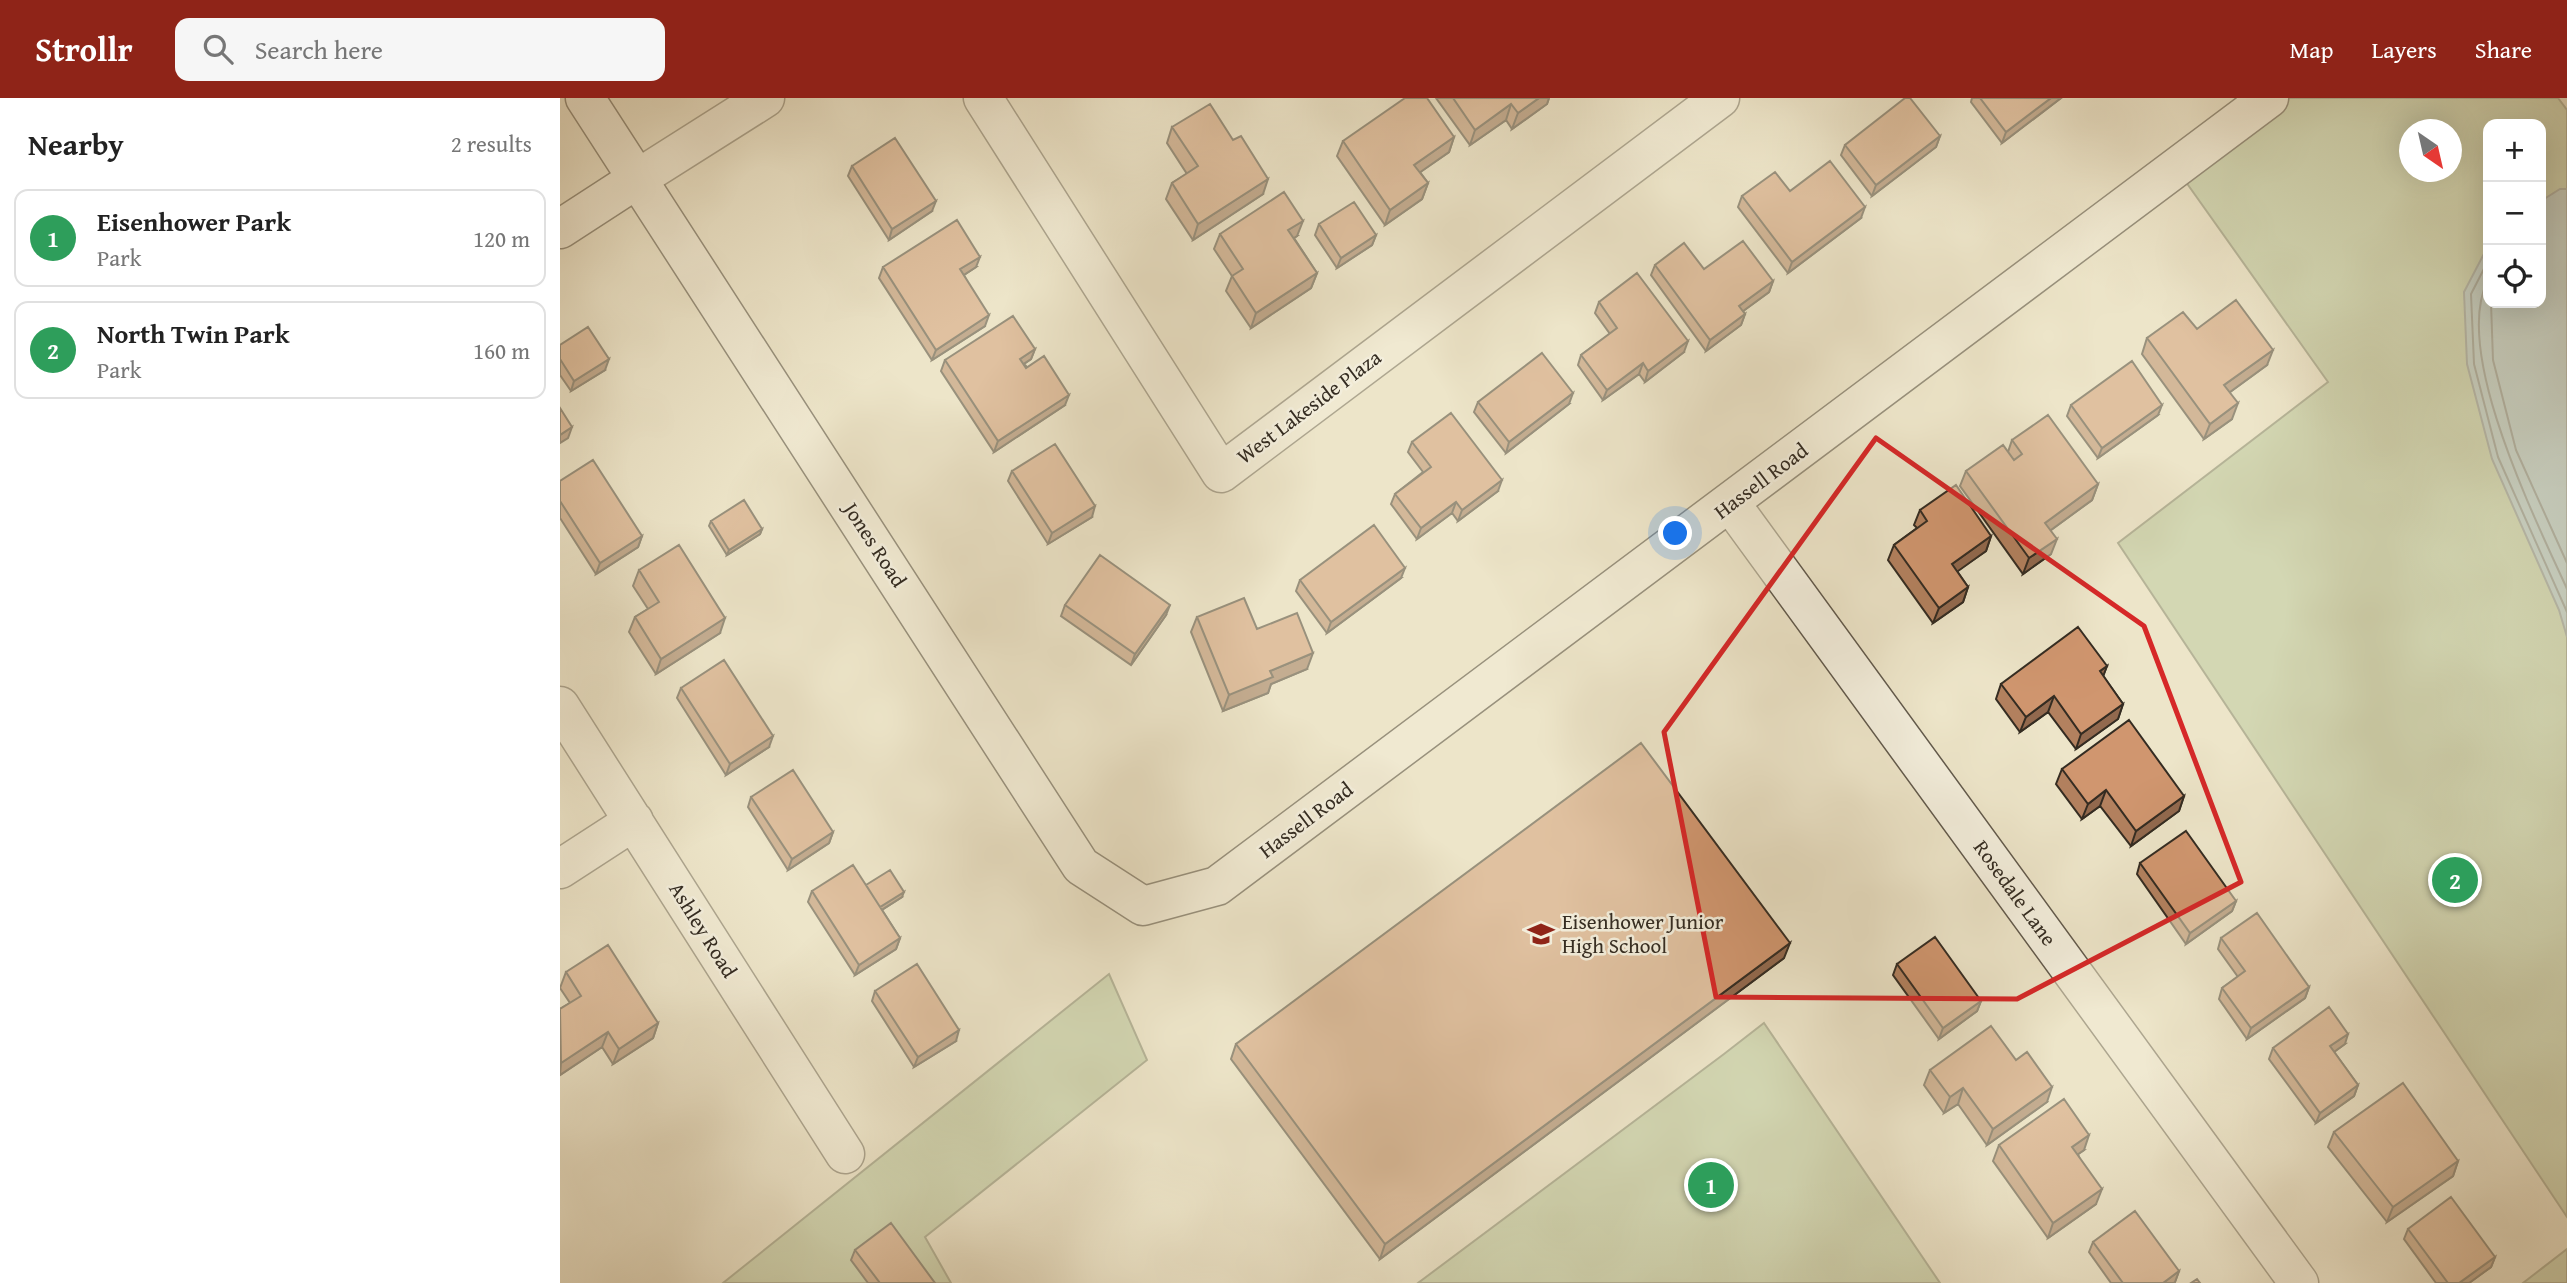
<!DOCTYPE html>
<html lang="en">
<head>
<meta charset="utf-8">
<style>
	:root { --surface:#fff; --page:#f6f6f6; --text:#222; --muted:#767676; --line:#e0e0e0; --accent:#8f2418 }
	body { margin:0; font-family:"Gentium Book Plus",serif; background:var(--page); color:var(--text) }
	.controls { position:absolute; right:21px; top:21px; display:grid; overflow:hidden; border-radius:14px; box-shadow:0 7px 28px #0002 }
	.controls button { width:63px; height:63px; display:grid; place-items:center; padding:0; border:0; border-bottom:2px solid var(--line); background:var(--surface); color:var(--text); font:35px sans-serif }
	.compass { position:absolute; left:1839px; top:21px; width:63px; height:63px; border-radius:50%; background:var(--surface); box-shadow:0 7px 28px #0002; rotate:146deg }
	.you { position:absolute; left:1116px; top:436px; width:24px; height:24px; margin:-18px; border:5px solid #fff; border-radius:50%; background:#1a73e8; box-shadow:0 0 0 10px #1a73e833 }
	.badge { display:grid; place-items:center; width:46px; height:46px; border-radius:50%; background:var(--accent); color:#fff; font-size:23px; font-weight:700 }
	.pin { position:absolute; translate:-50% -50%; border:4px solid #fff; box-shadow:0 2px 7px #0006 }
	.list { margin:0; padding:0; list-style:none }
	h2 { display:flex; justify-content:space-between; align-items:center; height:91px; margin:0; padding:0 28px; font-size:30px }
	h2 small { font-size:23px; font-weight:400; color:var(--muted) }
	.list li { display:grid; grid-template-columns:46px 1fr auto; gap:21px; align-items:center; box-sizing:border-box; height:98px; margin:0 14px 14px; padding:0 14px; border:2px solid var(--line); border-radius:14px }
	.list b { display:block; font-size:26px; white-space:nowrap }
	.list p { margin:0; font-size:23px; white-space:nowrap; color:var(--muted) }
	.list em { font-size:23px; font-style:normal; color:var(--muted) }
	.icon { flex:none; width:38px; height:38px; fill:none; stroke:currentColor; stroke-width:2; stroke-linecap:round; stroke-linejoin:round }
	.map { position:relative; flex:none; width:2007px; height:1185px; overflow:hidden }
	header { display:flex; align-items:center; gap:42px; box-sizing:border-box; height:98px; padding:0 35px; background:var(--accent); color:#fff }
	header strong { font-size:33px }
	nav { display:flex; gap:38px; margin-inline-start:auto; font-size:24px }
	.search { width:490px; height:63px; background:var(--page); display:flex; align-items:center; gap:18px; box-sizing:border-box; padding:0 24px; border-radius:14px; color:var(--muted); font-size:26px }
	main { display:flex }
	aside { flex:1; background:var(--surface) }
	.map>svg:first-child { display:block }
	.green { fill:#b4c69a; stroke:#74795e; stroke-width:2; fill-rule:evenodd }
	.water { fill:#a0bcc2; stroke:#758282; stroke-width:2 }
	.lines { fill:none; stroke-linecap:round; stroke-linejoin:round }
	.shore { stroke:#6a7472; stroke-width:2 }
	.street-casing { stroke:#625a4c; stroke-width:41 }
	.secondary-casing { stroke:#342c22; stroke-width:41 }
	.street { stroke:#f3eedc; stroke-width:38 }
	.secondary { stroke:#f3eedc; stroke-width:38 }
	.wall { fill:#b3815f; stroke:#342c22; stroke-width:2 }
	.shaded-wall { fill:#92694e; stroke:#342c22; stroke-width:2 }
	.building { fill:#d0966f; stroke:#342c22; stroke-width:2 }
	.marked { fill:none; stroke:#d62828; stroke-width:5; stroke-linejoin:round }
	.labels { text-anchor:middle; stroke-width:5; stroke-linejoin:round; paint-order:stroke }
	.street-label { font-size:21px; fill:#342c22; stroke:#f3eedc }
	.poi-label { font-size:21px; fill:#342c22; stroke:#f3eedc; text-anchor:start }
</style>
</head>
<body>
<header>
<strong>Strollr</strong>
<div class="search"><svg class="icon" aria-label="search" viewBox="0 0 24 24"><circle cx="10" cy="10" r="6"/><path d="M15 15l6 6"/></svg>Search here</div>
<nav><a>Map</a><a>Layers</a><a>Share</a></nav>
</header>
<main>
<aside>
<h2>Nearby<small>2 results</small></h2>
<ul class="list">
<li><span class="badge" style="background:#2e9e5b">1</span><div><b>Eisenhower Park</b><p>Park</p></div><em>120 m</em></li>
<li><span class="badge" style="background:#2e9e5b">2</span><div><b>North Twin Park</b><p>Park</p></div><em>160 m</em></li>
</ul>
</aside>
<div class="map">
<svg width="2007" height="1185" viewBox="0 0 2007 1185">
	<rect width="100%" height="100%" fill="#ede5c9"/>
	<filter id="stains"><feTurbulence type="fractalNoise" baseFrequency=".00286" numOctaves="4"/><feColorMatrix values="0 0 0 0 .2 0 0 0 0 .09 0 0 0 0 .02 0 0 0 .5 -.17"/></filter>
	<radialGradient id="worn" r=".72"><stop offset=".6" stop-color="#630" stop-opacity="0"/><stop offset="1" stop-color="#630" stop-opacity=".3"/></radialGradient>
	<path class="green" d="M 1709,0 L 1998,0 L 2007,12 L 2007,1119 L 1558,445 L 1768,284 L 1616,70 ZM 1928,26 L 1981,26 L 1981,205 L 1928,205 ZM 1850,32 L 1892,32 L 1892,74 L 1850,74 Z
		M 549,876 L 587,962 L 365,1139 L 391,1185 L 163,1185 Z
		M 1204,925 L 1380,1185 L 858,1185 L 1164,956 Z
		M 2007,1151 L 2007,1185 L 1963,1185 Z"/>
	<path class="water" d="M 2000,91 L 2007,91 L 2007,539 L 1999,512 L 1932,361 L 1907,266 L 1904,194 L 1928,148 L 1928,205 L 1981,205 L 1981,103 Z"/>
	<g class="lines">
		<path class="shore" d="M 1928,163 L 1911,196 L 1914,266 L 1938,359 L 2007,514
			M 1928,182 C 1891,253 1976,422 2007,491
			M 1931,205 L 1933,262 L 1956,352 L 2007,465"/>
		<defs>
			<path id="street" d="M 423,0 L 661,375 L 1160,0
				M 77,81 L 205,0
				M 1171,406 L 1739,1185
				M 0,608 L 285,1056
				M 0,771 L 74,723"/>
			<path id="secondary" d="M 25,0 L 521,768 L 583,808 L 657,788 L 1709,0
				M 0,131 L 77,81"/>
		</defs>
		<use href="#street" class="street-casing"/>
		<use href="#secondary" class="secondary-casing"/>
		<use href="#street" class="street"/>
		<use href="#secondary" class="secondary"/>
	</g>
	<path class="wall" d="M 876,0 L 989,0 L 987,6 L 952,31 L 946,22 L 910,47 Z
		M 1412,0 L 1501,0 L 1442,45 L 1411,4 Z
		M 612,29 L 703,96 L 633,142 L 606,101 L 612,85 L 627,76 L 607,45 Z
		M 1380,38 L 1376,49 L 1312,98 L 1281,57 L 1285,47 Z
		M 894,39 L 889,54 L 860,74 L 868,85 L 862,101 L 825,127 L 777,58 L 783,43 Z
		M 292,68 L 372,113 L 329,142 L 288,78 Z
		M 1230,93 L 1301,120 L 1228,175 L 1178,109 L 1182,98 Z
		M 759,126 L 816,137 L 812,147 L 777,170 L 755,137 Z
		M 660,136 L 737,138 L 734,140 L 757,175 L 751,190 L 691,230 L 666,193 L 672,178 L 654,151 Z
		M 1095,167 L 1213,183 L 1209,194 L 1183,213 L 1185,216 L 1181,227 L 1146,253 L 1091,177 Z
		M 323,169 L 416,169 L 404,177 L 425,228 L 372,262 L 319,180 Z
		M 1039,204 L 1124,254 L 1085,284 L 1079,276 L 1043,302 L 1018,267 L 1021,257 L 1050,236 L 1035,215 Z
		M 1637,231 L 1707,267 L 1670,294 L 1672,321 L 1644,341 L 1582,256 L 1587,240 Z
		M 0,247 L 45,272 L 11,293 L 0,277 Z
		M 475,251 L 471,261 L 464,266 L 505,307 L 434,354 L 381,273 L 385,262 Z
		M 918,304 L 1009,306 L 946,355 L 914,314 Z
		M 1511,307 L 1598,317 L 1538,360 L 1507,318 Z
		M 1452,342 L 1538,386 L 1532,402 L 1491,432 L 1491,456 L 1463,476 L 1400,388 L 1406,373 L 1448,354 Z
		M 852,344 L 938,393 L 898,423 L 892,415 L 857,441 L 831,406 L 835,396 L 863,374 L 848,354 Z
		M 452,373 L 532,419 L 488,446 L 448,383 Z
		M 0,383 L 82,438 L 78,449 L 36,476 L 0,420 Z
		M 1360,412 L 1431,438 L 1426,453 L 1397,473 L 1408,489 L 1403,504 L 1373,525 L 1328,462 L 1334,447 L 1357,430 L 1354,427 Z
		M 151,423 L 202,431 L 200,436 L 167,457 L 149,428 Z
		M 79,472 L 160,535 L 96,576 L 69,534 L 75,519 L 88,511 L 73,488 Z
		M 841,480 L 767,535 L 736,493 L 740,482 Z
		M 505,507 L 606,517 L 571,567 L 501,518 Z
		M 637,519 L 697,531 L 747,571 L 711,586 L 708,595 L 663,613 L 631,534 Z
		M 1547,568 L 1543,578 L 1563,606 L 1558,621 L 1516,651 L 1488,614 L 1460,634 L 1436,601 L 1441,586 Z
		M 121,590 L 209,649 L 166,677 L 117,600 Z
		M 1502,671 L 1624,698 L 1619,713 L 1571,748 L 1540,708 L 1522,721 L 1496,686 Z
		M 191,699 L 273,734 L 269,745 L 228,772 L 188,709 Z
		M 1580,765 L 1676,803 L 1672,813 L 1626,846 L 1577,776 Z
		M 306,787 L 342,799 L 322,812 L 340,840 L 336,851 L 295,877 L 248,804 L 252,793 Z
		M 1661,840 L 1749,889 L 1745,900 L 1687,941 L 1659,901 L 1662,890 L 1678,879 L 1658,851 Z
		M 1224,860 L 820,1161 L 671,961 L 676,946 Z
		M 1337,866 L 1421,903 L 1417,913 L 1379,941 L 1333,877 Z
		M 6,874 L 98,925 L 93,940 L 53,966 L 42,949 L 0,977 L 0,911 L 10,905 L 0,890 Z
		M 315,893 L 396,943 L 354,969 L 312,903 Z
		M 1785,946 L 1774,954 L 1798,987 L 1794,998 L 1756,1025 L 1709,961 L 1713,950 Z
		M 1370,972 L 1487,1004 L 1427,1047 L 1398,1006 L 1384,1015 L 1364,987 Z
		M 1774,1034 L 1898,1063 L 1893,1078 L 1827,1124 L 1768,1049 Z
		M 1439,1047 L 1524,1052 L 1518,1056 L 1536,1106 L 1488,1140 L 1433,1063 Z
		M 1848,1131 L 1935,1159 L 1931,1169 L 1909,1185 L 1876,1185 L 1844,1141 Z
		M 1533,1144 L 1619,1173 L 1615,1184 L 1614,1185 L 1551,1185 L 1529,1154 Z
		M 295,1152 L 375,1185 L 308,1185 L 291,1162 Z"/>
	<path class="shaded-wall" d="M 979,0 L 989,0 L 987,6 L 952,31 L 958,15 Z
		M 1491,0 L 1501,0 L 1442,45 L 1446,34 Z
		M 951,6 L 946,22 L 910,47 L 915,32 Z
		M 1380,38 L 1376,49 L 1312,98 L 1316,87 Z
		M 894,39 L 889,54 L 849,82 L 854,67 Z
		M 708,81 L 703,96 L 633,142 L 638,126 Z
		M 868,85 L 862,101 L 825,127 L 830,112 Z
		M 376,103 L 372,113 L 329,142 L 332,131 Z
		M 1305,109 L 1301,120 L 1228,175 L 1232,164 Z
		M 743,123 L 737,138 L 723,147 L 728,132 Z
		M 816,137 L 812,147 L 777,170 L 781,160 Z
		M 420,159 L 416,169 L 396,182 L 400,171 Z
		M 757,175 L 751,190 L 691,230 L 696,215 Z
		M 1213,183 L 1209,194 L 1175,219 L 1179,208 Z
		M 1185,216 L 1181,227 L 1146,253 L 1150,242 Z
		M 429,217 L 425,228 L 372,262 L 376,252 Z
		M 1128,243 L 1124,254 L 1085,284 L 1088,273 Z
		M 475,251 L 471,261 L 456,271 L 460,261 Z
		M 1713,252 L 1707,267 L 1659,302 L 1664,287 Z
		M 49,261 L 45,272 L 11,293 L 14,283 Z
		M 1083,265 L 1079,276 L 1043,302 L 1047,292 Z
		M 1013,295 L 1009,306 L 946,355 L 949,344 Z
		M 509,297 L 505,307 L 434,354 L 438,343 Z
		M 1678,305 L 1672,321 L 1644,341 L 1650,326 Z
		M 1602,307 L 1598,317 L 1538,360 L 1542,350 Z
		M 12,329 L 8,340 L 0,345 L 0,337 Z
		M 942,382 L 938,393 L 898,423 L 902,412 Z
		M 1538,386 L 1532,402 L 1480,440 L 1485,425 Z
		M 896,404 L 892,415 L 857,441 L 861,430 Z
		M 535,408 L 532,419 L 488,446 L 492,435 Z
		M 202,431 L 200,436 L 167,457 L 169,452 Z
		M 82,438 L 78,449 L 36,476 L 40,465 Z
		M 1431,438 L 1426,453 L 1387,481 L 1392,466 Z
		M 1497,441 L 1491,456 L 1463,476 L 1469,460 Z
		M 845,470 L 841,480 L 767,535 L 771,524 Z
		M 1408,489 L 1403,504 L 1373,525 L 1379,510 Z
		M 610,507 L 606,517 L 571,567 L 575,556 Z
		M 165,520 L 160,535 L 96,576 L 101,561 Z
		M 753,555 L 747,571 L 711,586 L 708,595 L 663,613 L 669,597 L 710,573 Z
		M 1547,568 L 1541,584 L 1540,573 Z
		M 1494,598 L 1488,614 L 1460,634 L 1466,619 Z
		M 1563,606 L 1558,621 L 1516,651 L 1521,636 Z
		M 213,638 L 209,649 L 166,677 L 170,666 Z
		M 1546,692 L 1540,708 L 1522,721 L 1528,706 Z
		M 1624,698 L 1619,713 L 1571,748 L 1576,733 Z
		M 273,734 L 269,745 L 228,772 L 232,761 Z
		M 344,794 L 342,799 L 315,816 L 317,811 Z
		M 1676,803 L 1672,813 L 1626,846 L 1630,835 Z
		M 340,840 L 336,851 L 295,877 L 299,867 Z
		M 1230,845 L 1224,860 L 820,1161 L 825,1146 Z
		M 1749,889 L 1745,900 L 1687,941 L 1691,930 Z
		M 1421,903 L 1417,913 L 1379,941 L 1383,930 Z
		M 98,925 L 93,940 L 53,966 L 59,951 Z
		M 399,932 L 396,943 L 354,969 L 358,959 Z
		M 48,934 L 42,949 L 0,977 L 1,965 Z
		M 1788,936 L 1785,946 L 1767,959 L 1770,948 Z
		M 1798,987 L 1794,998 L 1756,1025 L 1760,1015 Z
		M 1492,989 L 1487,1004 L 1427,1047 L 1433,1031 Z
		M 1403,990 L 1398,1006 L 1384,1015 L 1390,999 Z
		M 1529,1037 L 1524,1052 L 1507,1064 L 1512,1049 Z
		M 1898,1063 L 1893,1078 L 1827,1124 L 1833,1109 Z
		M 1542,1091 L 1536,1106 L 1488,1140 L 1493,1125 Z
		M 1935,1159 L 1931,1169 L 1909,1185 L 1899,1185 Z
		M 1619,1173 L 1615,1184 L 1614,1185 L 1603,1185 Z"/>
	<path class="building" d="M 845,0 L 867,0 L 894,39 L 854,67 L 868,85 L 830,112 L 783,43 Z
		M 893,0 L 979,0 L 958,15 L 951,6 L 915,32 Z
		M 1345,0 L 1350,0 L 1380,38 L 1316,87 L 1285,47 Z
		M 1420,0 L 1491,0 L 1446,34 Z
		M 650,6 L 673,42 L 681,38 L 708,81 L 638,126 L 612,85 L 638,68 L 612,29 Z
		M 335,40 L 376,103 L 332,131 L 292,68 Z
		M 1270,63 L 1305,109 L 1232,164 L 1182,98 L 1215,74 L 1230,93 Z
		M 724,94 L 743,123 L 728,132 L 757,175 L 696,215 L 672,178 L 683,171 L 660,136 Z
		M 794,104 L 816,137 L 781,160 L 759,126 Z
		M 397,122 L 420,159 L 400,171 L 429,217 L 376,252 L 323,169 Z
		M 1183,143 L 1213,183 L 1179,208 L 1185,216 L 1150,242 L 1095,167 L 1124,145 L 1144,171 Z
		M 1077,175 L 1128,243 L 1088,273 L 1083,265 L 1047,292 L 1021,257 L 1057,230 L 1039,204 Z
		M 1676,202 L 1713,252 L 1664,287 L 1678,305 L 1650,326 L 1587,240 L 1623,214 L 1637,231 Z
		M 453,218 L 475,251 L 460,261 L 466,270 L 484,258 L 509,297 L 438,343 L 385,262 Z
		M 28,229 L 49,261 L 14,283 L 0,261 L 0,247 Z
		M 982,255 L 1013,295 L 949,344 L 918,304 Z
		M 1572,263 L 1602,307 L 1542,350 L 1511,307 Z
		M 0,310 L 12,329 L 0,337 Z
		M 891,315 L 942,382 L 902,412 L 896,404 L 861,430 L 835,396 L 871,369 L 852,344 Z
		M 1488,317 L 1538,386 L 1485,425 L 1497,441 L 1469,460 L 1406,373 L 1443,347 L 1454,362 L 1462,356 L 1452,342 Z
		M 495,346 L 535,408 L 492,435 L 452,373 Z
		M 33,362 L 82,438 L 40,465 L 0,403 L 0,383 Z
		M 1396,387 L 1431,438 L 1392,466 L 1408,489 L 1379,510 L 1334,447 L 1367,423 L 1360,412 Z
		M 184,402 L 202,431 L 169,452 L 151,423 Z
		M 814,427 L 845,470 L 771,524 L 740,482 Z
		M 119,447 L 165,520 L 101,561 L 75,519 L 99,504 L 79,472 Z
		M 540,457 L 610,507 L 575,556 L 505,507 Z
		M 684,500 L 697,531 L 737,515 L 753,555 L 710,573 L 713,579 L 669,597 L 637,519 Z
		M 1518,529 L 1547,568 L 1540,573 L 1563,606 L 1521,636 L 1494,598 L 1466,619 L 1441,586 Z
		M 164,562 L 213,638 L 170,666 L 121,590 Z
		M 1569,622 L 1624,698 L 1576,733 L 1546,692 L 1528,706 L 1502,671 Z
		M 1081,645 L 1230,845 L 825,1146 L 676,946 Z
		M 233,672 L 273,734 L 232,761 L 191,699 Z
		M 1626,733 L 1676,803 L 1630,835 L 1580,765 Z
		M 293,767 L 340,840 L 299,867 L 252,793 Z
		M 330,772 L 344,794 L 320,809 L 306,787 Z
		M 1697,815 L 1749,889 L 1691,930 L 1662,890 L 1685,873 L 1661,840 Z
		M 1375,839 L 1421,903 L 1383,930 L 1337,866 Z
		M 48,847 L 98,925 L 59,951 L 48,934 L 1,965 L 0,911 L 21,898 L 6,874 Z
		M 357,866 L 399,932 L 358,959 L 315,893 Z
		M 1769,909 L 1788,936 L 1770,948 L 1798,987 L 1760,1015 L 1713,950 Z
		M 1431,928 L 1456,962 L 1467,954 L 1492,989 L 1433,1031 L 1403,990 L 1390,999 L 1370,972 Z
		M 1843,985 L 1898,1063 L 1833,1109 L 1774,1034 Z
		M 1504,1001 L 1529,1037 L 1512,1049 L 1542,1091 L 1493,1125 L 1439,1047 Z
		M 1891,1099 L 1935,1159 L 1899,1185 L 1888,1185 L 1848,1131 Z
		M 1575,1113 L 1619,1173 L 1603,1185 L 1563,1185 L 1533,1144 Z
		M 331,1125 L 375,1185 L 320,1185 L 295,1152 Z
		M 1637,1181 L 1640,1185 L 1631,1185 Z"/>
	<path d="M0 0H2007V1185H0ZM 1316,340 L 1584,528 L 1681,784 L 1457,901 L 1156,899 L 1104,634 Z" fill="#ede5c9" fill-opacity=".55" fill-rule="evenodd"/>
	<path class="marked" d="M 1316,340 L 1584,528 L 1681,784 L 1457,901 L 1156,899 L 1104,634 Z"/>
	<defs>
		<symbol id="school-bare" viewBox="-9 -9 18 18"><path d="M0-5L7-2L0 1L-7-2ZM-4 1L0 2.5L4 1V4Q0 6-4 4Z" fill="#8f2418" stroke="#f3eedc" stroke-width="2.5" paint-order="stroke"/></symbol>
	</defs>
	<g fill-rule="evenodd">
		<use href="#school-bare" x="962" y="817" width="38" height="38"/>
	</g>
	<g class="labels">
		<g class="street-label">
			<text transform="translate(749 309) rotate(-37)" y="7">West Lakeside Plaza</text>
			<text transform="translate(1201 383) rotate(-37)" y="7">Hassell Road</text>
			<text transform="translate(315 447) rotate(57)" y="7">Jones Road</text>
			<text transform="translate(746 722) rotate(-37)" y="7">Hassell Road</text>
			<text transform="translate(1455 795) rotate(54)" y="7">Rosedale Lane</text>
			<text transform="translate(143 832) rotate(58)" y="7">Ashley Road</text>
		</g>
		<g class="poi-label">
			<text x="1002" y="831">Eisenhower Junior<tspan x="1002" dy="24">High School</tspan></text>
		</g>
	</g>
	<rect width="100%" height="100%" filter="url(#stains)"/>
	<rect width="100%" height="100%" fill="url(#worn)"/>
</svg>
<div class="controls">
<button>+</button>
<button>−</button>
<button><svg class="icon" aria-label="locate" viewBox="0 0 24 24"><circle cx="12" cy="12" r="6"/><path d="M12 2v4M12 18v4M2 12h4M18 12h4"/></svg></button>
</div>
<svg class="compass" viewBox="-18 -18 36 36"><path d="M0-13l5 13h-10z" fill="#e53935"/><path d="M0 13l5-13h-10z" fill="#767676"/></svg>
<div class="you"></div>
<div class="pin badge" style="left:1151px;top:1087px;background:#2e9e5b">1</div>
<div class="pin badge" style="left:1895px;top:782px;background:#2e9e5b">2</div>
</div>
</main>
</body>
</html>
